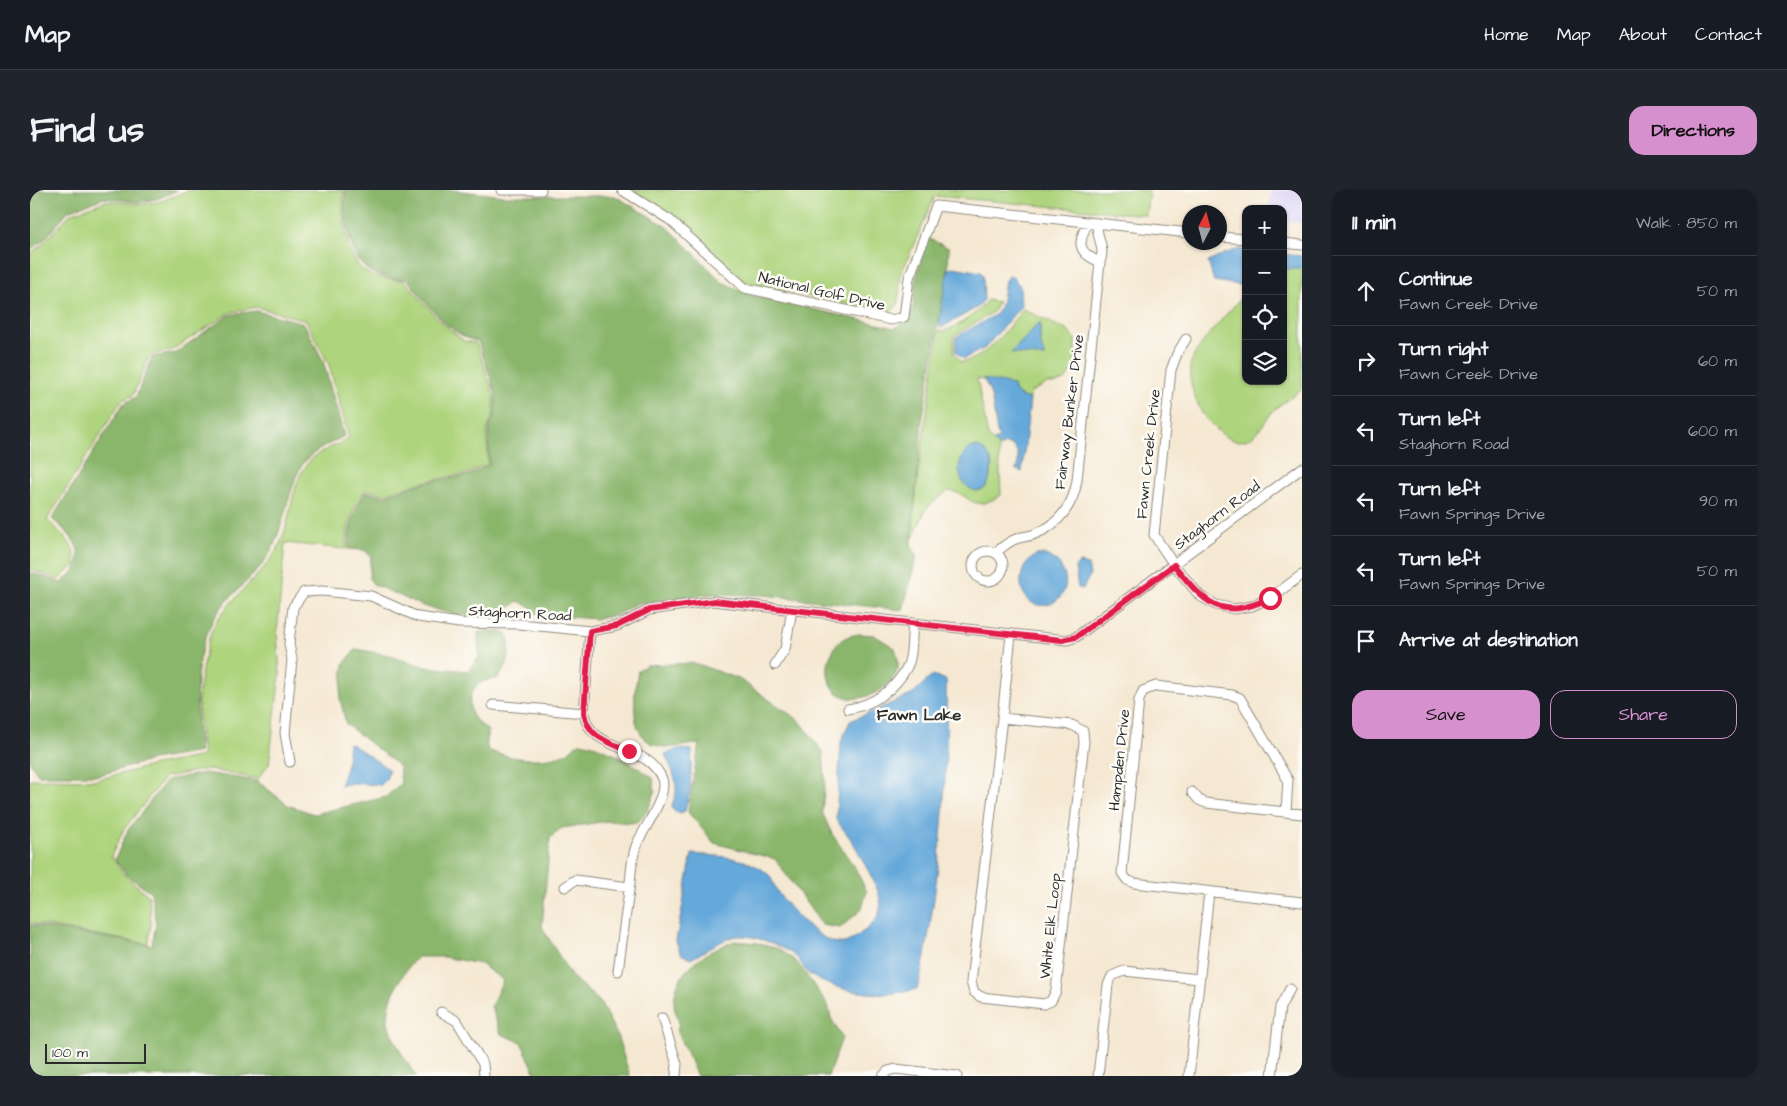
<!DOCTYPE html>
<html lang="en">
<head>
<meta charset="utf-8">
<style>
	:root { --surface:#171b24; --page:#20242c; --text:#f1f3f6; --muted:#9ea1a6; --line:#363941; --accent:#d690ce }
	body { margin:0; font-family:"Architects Daughter",sans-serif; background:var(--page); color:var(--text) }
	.controls { position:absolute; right:15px; top:15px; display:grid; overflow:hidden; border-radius:10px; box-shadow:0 1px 4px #0004 }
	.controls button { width:45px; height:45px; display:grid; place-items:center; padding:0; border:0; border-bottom:1px solid var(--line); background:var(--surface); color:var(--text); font:25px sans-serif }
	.compass { position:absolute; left:1152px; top:15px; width:45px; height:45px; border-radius:50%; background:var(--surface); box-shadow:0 1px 4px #0004; rotate:6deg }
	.scale { position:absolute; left:15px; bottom:12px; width:101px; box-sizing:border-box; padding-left:5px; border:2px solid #2b2b2b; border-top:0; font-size:14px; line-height:18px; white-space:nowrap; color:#2b2b2b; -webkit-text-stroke:4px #fdfcf7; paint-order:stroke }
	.stop { position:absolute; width:15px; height:15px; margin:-11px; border:4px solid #e11d48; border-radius:50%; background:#fff }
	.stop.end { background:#e11d48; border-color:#fff; box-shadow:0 1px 5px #0008 }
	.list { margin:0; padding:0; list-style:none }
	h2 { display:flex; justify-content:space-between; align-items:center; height:65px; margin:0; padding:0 20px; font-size:21px }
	h2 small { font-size:16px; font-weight:400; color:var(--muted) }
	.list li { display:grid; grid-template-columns:32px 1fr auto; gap:15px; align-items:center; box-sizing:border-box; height:70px; padding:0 20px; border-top:1px solid var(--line) }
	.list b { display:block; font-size:19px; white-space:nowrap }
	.list p { margin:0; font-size:16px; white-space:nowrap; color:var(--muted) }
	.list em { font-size:16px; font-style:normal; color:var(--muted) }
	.actions { display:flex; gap:10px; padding:15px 20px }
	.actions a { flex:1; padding:11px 0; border:1px solid var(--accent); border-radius:15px; text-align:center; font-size:18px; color:var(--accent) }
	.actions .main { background:var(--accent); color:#111 }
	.icon { flex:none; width:28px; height:28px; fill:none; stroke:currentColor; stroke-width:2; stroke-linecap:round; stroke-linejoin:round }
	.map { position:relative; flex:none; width:1272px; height:886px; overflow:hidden; border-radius:15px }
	header { display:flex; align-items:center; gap:30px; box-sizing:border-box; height:70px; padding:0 25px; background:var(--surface); border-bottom:1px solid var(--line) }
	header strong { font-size:24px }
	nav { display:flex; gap:28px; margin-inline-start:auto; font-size:18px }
	.intro { display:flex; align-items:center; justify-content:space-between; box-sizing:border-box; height:120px; padding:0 30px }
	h1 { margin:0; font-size:35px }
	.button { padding:12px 22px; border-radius:15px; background:var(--accent); color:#111; font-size:18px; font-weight:700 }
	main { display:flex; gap:30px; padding:0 30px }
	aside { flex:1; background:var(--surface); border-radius:15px; box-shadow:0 1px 4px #0004 }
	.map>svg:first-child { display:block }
	.built { fill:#ddd5f6 }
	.green { fill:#aed47d; stroke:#6c8054; fill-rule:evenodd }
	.forest { fill:#8ab66c; stroke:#5a704c }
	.water { fill:#65a8da; stroke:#486a82 }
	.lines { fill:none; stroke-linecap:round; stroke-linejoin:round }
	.minor-casing { stroke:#908a7e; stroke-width:11 }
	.minor { stroke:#fff; stroke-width:9 }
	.route { stroke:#e11d48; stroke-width:6 }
	.labels { text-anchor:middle; stroke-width:5; stroke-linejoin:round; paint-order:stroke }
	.street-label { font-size:15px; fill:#2b2b2b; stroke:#fdfcf7 }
	.neighbourhood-label { font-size:16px; font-weight:bold; fill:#2b2b2b; stroke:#fdfcf7 }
</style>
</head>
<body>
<header>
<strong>Map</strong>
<nav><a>Home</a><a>Map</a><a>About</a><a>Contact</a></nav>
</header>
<div class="intro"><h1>Find us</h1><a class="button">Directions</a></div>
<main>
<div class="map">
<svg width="1272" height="886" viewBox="0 0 1272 886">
	<rect width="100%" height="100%" fill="#fdfcf7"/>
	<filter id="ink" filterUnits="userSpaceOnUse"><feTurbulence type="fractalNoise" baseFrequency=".02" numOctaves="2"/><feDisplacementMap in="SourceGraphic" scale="10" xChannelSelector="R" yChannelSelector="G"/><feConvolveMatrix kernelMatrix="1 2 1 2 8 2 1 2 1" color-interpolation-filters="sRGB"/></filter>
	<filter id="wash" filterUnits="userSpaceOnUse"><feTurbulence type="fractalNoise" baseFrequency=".0096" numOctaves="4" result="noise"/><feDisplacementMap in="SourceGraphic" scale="20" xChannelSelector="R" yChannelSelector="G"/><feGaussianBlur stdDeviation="1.12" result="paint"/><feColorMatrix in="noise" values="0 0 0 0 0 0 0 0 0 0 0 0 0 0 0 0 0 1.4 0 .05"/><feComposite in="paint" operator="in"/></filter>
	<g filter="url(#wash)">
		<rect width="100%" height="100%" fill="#f5e8d2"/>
		<path class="built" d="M 1241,0 L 1272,0 L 1272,33 L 1253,31 L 1253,19 L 1239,19 Z"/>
		<path class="green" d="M 159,0 L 313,0 C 312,24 314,54 328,75 C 338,88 360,90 374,90 L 408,129 L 434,151 L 446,153 L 464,205 L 464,223 L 457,240 L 458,274 L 438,283 L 393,292 L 355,304 L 336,300 C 322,315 316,339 316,359 L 255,353 L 247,444 L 250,484 L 239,574 L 228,589 L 177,579 L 135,587 L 94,639 L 81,666 L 94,685 L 119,706 L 121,733 L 118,754 L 0,733 L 0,589 L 66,590 L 125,575 L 173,566 C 172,549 169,531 168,513 C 168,498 177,445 186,432 C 202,407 228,389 245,363 C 262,336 258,300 277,274 C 286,262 306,256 319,248 L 299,175 L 276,130 L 226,117 L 199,123 L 142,160 L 120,165 L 103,205 L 91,211 L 17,330 C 32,344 46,353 45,375 L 28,390 L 0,379 L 0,64 L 13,54 L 40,24 L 76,11 L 109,14 L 129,12 Z
			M 601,0 L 1119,0 L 1116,25 L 905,6 L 871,84 L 868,114 L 861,122 L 844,121 L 715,92 L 693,75 L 665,41 Z
			M 1256,77 L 1272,79 L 1272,199 C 1264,205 1255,211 1247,217 C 1236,227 1228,249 1211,251 C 1199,252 1187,240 1179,232 C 1168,221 1157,191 1160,175 C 1165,156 1202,119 1216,102 L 1216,191 L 1253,191 L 1253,79 Z
			M 957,110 L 968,112 L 963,122 L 924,146 L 924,163 L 931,172 C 958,169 977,138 993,119 L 1038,141 L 1045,149 L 1045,176 L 1035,190 L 1024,194 L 1017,194 L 1001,202 L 1000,209 L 992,207 L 984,201 L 983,195 L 947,189 L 958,246 L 969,258 L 971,305 C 938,326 942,301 917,301 L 896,319 L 882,350 L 888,282 L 909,141 C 922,142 951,121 957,110 ZM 1010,133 L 1010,152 L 1015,167 L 982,163 ZM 943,257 C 966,258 965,283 955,298 L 947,301 Z"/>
		<path class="forest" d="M 0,0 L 147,0 L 127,9 L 108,12 L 74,8 L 38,21 L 14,50 L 0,60 Z
			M 315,0 L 421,0 L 475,6 L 585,6 L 638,37 L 692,92 L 721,105 L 865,138 C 890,124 882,107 887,83 C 890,71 895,60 898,48 L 919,58 L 918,78 L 892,231 L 881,356 L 887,365 L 873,420 L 733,405 L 684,404 L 608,413 L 586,425 L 568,429 L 508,425 L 499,416 L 488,411 L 472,424 L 427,425 L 393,416 L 343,394 L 339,388 L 341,366 L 334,360 L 318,359 C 318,340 324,317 336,302 L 355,306 L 394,293 L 439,285 L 459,275 L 459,239 L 465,224 L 466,204 L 448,151 C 420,147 395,111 377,89 C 362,89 339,86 330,72 C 317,52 313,24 315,0 Z
			M 226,121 L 274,133 L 293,171 L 314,246 C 302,253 285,260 276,270 C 262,284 253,338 242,359 C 231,381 211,395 195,413 C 160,453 165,513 170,562 L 122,570 L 69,585 L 9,585 L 0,573 L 0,382 L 31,393 C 36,388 46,382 47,375 C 54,355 35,340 22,329 L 93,214 L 106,207 L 122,167 L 145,163 L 199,125 Z
			M 467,441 L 477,444 C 482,459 479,477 467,489 C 448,488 434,504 442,524 C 444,530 453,536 458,541 L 456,551 L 458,560 C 480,569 511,573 534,564 C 540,562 544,555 550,553 C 564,550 612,579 623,588 L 625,602 L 618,620 L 609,631 L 602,633 L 578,631 L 532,638 L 520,648 L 512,737 L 541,786 L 570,812 L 587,845 L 600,886 L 507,886 L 491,852 L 471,844 L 461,816 L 473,790 L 450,774 L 414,767 L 387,767 C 372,784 358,806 358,830 C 358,843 378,874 386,886 L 0,886 L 0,735 L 122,755 L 126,734 L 121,702 L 96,685 L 85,669 L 98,640 L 137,590 L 175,583 L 227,591 L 258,615 L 284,624 L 356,607 L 371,593 L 369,576 L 316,534 L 310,508 L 314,474 L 326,459 L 359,465 L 395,477 L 438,481 L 449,467 L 448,442 Z
			M 830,444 L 844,445 L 865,458 C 867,465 870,473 867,481 C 861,498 833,513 815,507 C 798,501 794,479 801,465 C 807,450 815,446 830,444 Z
			M 664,473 L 709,489 L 770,531 L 793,562 L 795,591 L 792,622 L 802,644 L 825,678 L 837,702 L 831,720 L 810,738 L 792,735 L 745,669 L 684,653 L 658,622 L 669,554 C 658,554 645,559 634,557 C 596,553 604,506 608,480 L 617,475 Z
			M 705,751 L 728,753 L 749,759 L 767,772 L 798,815 L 801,828 L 812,848 L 798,886 L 667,886 L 647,842 C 652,826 644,826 644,813 C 644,779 677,761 705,751 Z"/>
		<path class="water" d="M 1209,59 L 1216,60 L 1216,93 L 1209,95 L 1184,91 L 1178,72 L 1194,64 Z
			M 1253,64 L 1272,66 L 1272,79 L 1253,79 Z
			M 923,77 L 951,82 L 953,86 L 954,110 L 948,117 L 911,138 L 909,132 L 917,86 L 919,79 Z
			M 981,85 L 990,96 L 991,116 L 955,158 L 933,169 L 926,162 L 926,147 L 965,125 L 971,116 L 975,90 Z
			M 1010,132 L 1010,152 L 1015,167 L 981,163 Z
			M 953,189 L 983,195 L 984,201 L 992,207 L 1000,209 L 992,282 L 985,279 L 988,279 L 988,264 L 983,256 L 975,254 L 969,258 L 964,251 L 969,248 C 962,229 966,206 953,189 Z
			M 943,257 C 965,258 965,283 955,298 L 947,301 C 925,297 923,266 943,257 Z
			M 1007,365 C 1015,364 1023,367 1028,373 C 1054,405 1007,433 993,402 C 987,388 994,371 1007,365 Z
			M 1049,373 L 1058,375 L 1060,385 L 1053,399 L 1048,398 L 1045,378 Z
			M 903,485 L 916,490 C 918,563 914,636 904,709 C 899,740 896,769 887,799 C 853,808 811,804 780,785 C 774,781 772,772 766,767 C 754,756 719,742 702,747 C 688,752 674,762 661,769 L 651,764 L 646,751 L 662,664 C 686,666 718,666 738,684 C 742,688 744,696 747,701 C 757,717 793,757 814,753 C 820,752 828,745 834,741 C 865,720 845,695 833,671 C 825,654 818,645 806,630 L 811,551 L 820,531 L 881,505 Z
			M 319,553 C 324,555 356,577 359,580 L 356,590 L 351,595 L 322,593 L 310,596 L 316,578 Z
			M 649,559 L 662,560 L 660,601 L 655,621 L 651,623 L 645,622 L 642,618 C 642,612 645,608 646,603 C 647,588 641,577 635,564 Z"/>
	</g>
	<g filter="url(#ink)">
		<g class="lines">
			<defs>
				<path id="minor" d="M 471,0 L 511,0
					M 592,0 L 640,30 L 715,98 L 861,130 L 874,127 L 879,88 L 906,16 L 1160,43
					M 1058,32 C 1048,53 1046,62 1070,72 C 1076,57 1066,48 1067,33
					M 1190,47 L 1216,49
					M 1253,53 L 1272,55
					M 1156,149 L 1147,164 L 1141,180 L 1124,345 L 1144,375 L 1170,406 L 1186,415 L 1204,419 L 1222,416 L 1240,408 L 1272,385
					M943 376a15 15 0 1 1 30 0a15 15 0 1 1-30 0Z
					M 966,362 C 972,358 979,351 986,349 C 992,346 999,347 1005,344 C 1029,335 1044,314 1047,290 L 1070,72
					M 560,441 L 554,523 C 560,564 618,552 632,589 C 638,607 613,639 606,656 C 602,667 601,681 600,693 C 596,722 592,752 588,781
					M 745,475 L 755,459 L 762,420
					M 463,515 L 554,523
					M 818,519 C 843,515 865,500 877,477 C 883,466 881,447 883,434
					M 972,528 L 1042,535 L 1053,541 L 1054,552 L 1026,801 L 1021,811 L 1014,814 L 951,807 L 944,802 L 941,792 Z
					M 972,528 L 981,445
					M 260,572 L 255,543 L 262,469 L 259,454 L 263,417 L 274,402 L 292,401 L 341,406 L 388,427 L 429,433 L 489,434 L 560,441 L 587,436 L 619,420 L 683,411 L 1037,450 L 1046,447 L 1272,278
					M 1162,602 L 1169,610 L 1176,613 L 1272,624
					M 1256,622 L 1258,590 L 1210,508 L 1202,505 L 1126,496 L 1113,501 L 1109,510 L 1092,683 L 1097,690 L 1104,693 L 1272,712
					M 535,697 L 545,690 L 599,697
					M 411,822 L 427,831 L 453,874 L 454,886
					M 632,828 L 647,874 L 646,886
					M 853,886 L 858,881 L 866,879 L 927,886
					M 1068,886 L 1078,795 L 1082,786 L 1094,781 L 1169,789
					M 1159,886 L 1179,702
					M 1242,886 L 1250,817 L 1260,799"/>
			</defs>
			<use href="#minor" class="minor-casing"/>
			<use href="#minor" class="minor"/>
		</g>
	</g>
	<g class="lines" filter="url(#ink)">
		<path class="route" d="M 599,561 C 579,552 558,548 554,523 L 560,441 L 587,436 L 619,420 L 684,411 L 1032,450 L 1046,447 L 1144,375 C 1174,412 1190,432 1240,408"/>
	</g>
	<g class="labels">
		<g class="street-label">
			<text transform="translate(792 101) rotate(13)" y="5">National Golf Drive</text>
			<text transform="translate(1039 222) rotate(-83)" y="5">Fairway Bunker Drive</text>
			<text transform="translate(1118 264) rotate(-84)" y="5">Fawn Creek Drive</text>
			<text transform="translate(1187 325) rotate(-37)" y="5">Staghorn Road</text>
			<text transform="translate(490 423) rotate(3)" y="5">Staghorn Road</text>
			<text transform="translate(1089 570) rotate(-84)" y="5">Hampden Drive</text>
			<text transform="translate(1020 736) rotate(-84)" y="5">White Elk Loop</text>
		</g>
		<g class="neighbourhood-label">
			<text x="889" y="530">Fawn Lake</text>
		</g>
	</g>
</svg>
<div class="controls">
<button>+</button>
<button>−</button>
<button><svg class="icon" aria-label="locate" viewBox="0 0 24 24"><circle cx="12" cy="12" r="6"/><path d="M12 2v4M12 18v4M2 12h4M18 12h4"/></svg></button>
<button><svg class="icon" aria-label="layers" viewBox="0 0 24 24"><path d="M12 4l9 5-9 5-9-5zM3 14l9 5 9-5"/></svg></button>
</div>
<svg class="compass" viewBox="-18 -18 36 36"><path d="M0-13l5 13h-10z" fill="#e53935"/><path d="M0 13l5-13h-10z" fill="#9ea1a6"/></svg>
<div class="scale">100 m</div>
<div class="stop" style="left:1240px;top:408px"></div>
<div class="stop end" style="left:599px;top:561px"></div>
</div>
<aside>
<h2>11 min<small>Walk · 850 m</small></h2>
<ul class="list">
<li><svg class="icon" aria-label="ahead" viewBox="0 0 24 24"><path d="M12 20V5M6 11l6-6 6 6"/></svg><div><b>Continue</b><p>Fawn Creek Drive</p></div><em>50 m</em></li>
<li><svg class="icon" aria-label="right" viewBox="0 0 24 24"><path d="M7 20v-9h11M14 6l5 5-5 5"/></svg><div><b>Turn right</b><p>Fawn Creek Drive</p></div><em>60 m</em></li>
<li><svg class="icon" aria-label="left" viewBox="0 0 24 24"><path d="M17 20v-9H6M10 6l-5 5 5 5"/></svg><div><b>Turn left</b><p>Staghorn Road</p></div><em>600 m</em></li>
<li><svg class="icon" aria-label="left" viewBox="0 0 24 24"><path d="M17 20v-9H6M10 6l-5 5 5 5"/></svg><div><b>Turn left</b><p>Fawn Springs Drive</p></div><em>90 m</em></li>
<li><svg class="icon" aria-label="left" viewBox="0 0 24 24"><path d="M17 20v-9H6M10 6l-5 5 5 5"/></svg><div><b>Turn left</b><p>Fawn Springs Drive</p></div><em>50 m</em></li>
<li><svg class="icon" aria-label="arrive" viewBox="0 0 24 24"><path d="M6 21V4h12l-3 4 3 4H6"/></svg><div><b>Arrive at destination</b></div></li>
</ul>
<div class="actions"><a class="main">Save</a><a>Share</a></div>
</aside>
</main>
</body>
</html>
